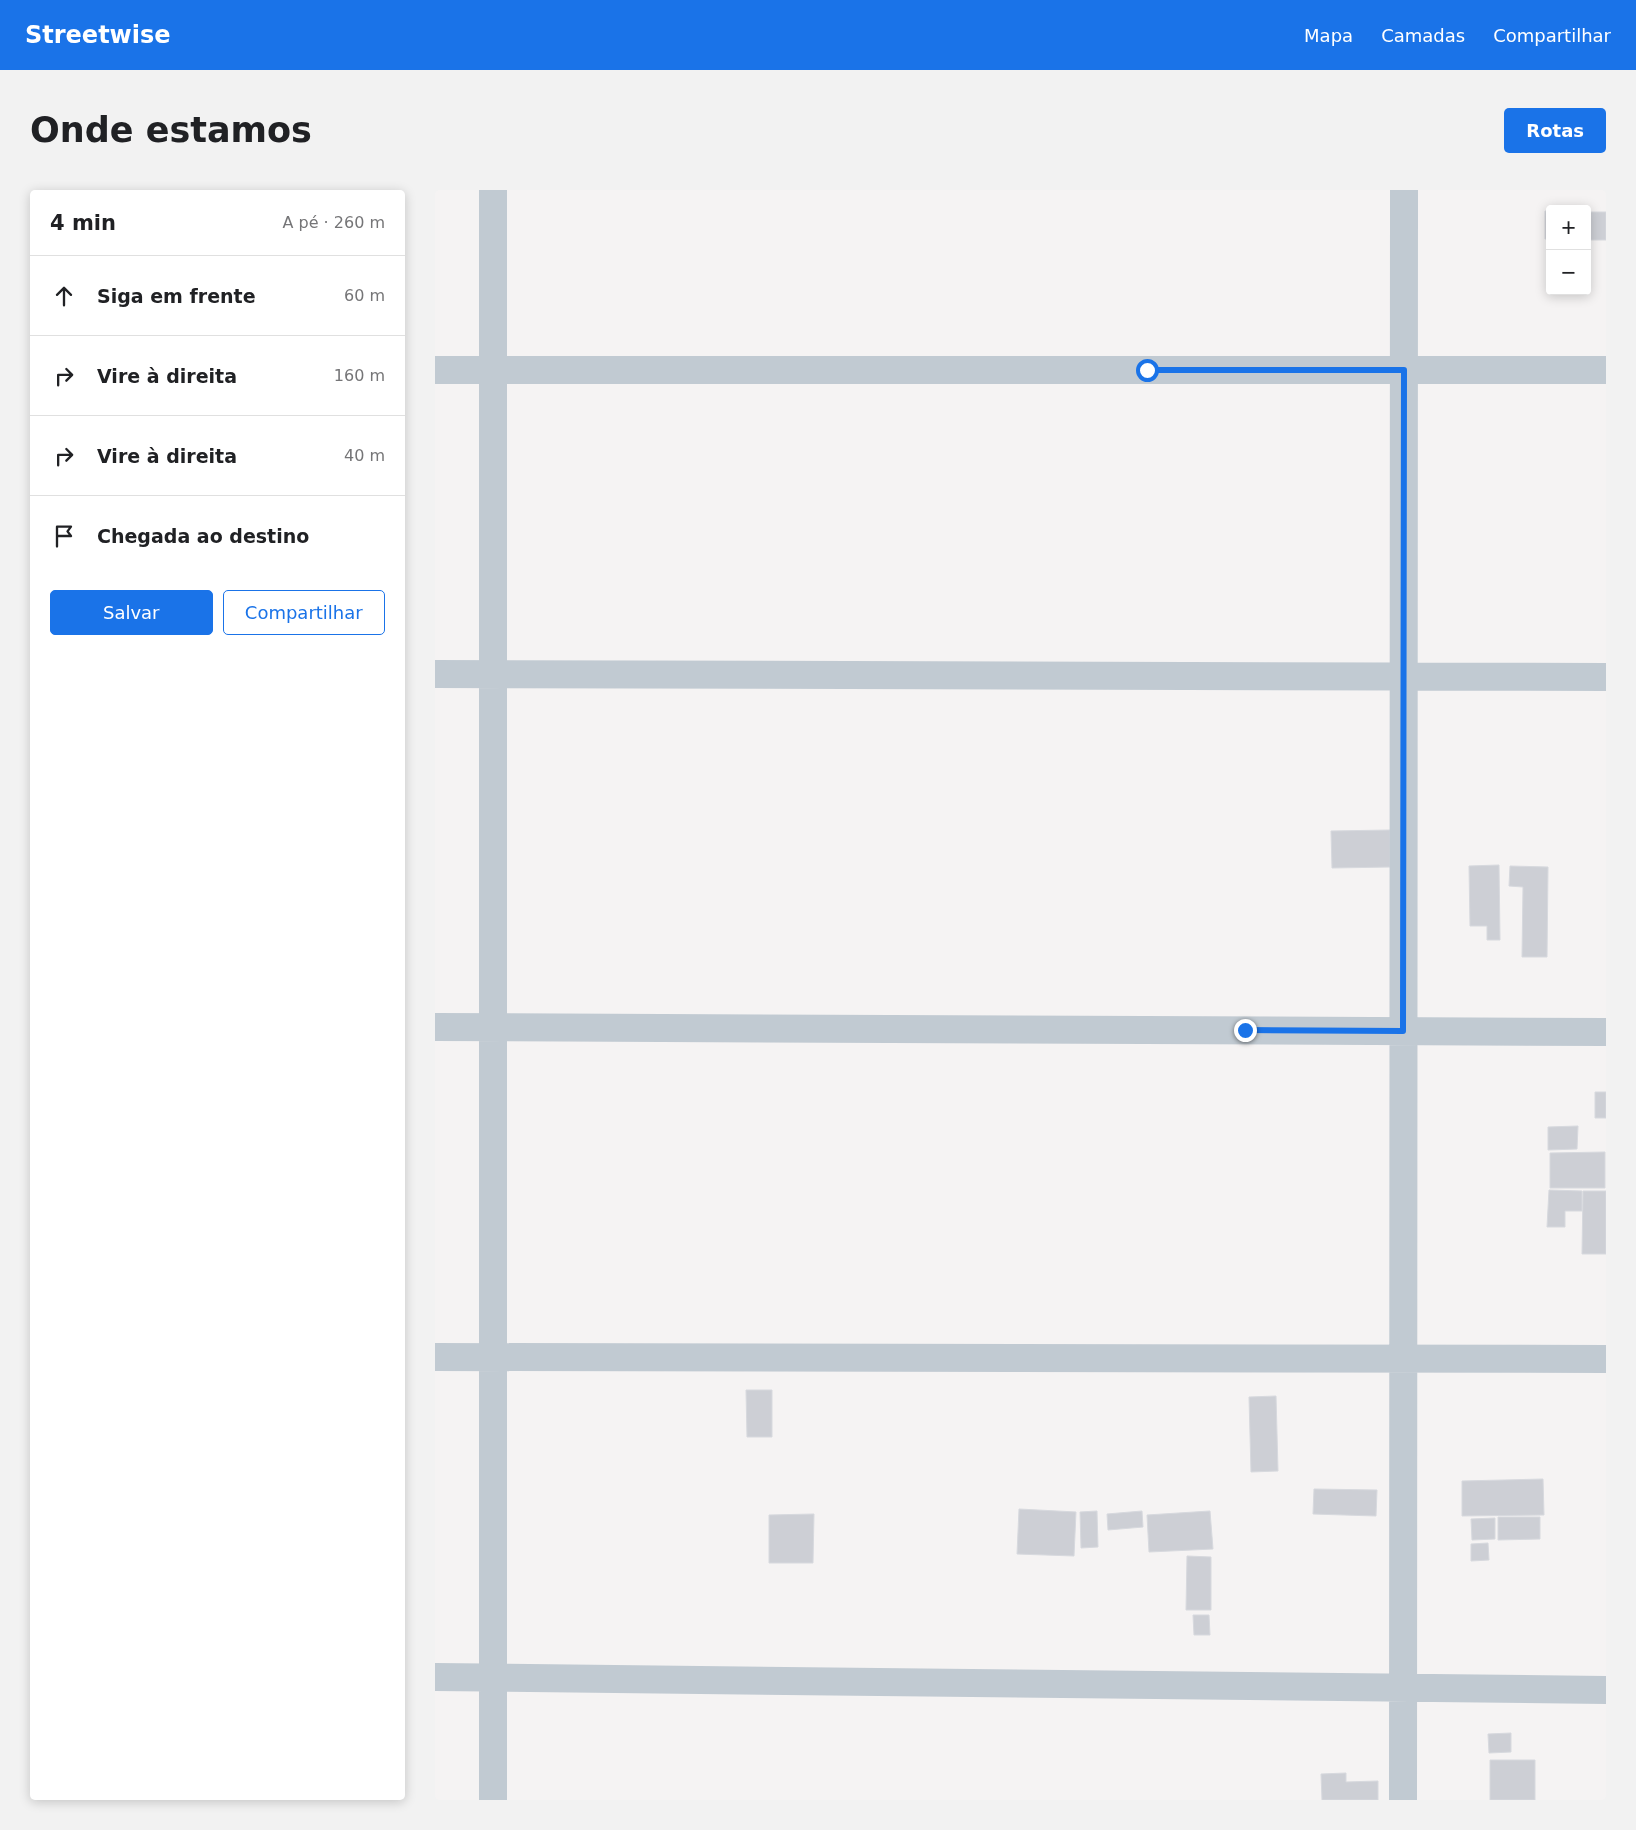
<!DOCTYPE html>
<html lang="pt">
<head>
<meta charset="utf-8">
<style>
	:root { --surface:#fff; --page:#f2f2f2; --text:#202124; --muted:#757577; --line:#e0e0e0; --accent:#1a73e8 }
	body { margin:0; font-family:"DejaVu Sans",sans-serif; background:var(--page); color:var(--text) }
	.controls { position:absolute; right:15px; top:15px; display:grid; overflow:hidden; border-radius:5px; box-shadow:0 2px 12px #0003 }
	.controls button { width:45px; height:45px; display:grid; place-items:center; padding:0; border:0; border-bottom:1px solid var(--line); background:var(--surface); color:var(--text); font:25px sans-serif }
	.stop { position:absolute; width:15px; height:15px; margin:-11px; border:4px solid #1a73e8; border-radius:50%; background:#fff }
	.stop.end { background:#1a73e8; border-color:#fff; box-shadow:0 1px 5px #0008 }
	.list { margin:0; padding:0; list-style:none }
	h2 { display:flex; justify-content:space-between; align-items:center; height:65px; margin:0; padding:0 20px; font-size:21px }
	h2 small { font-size:16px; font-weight:400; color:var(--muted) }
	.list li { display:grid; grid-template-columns:32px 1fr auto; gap:15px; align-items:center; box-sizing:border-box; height:80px; padding:0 20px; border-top:1px solid var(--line) }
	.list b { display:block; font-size:19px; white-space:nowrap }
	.list em { font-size:16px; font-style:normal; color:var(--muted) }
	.actions { display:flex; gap:10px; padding:15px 20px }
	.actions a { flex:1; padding:11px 0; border:1px solid var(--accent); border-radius:5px; text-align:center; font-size:18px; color:var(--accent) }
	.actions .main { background:var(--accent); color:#fff }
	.icon { flex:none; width:28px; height:28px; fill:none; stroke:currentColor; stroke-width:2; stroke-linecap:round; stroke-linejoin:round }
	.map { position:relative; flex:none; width:1171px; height:1610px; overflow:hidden; border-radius:5px }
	header { display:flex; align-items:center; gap:30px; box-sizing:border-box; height:70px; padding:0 25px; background:var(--accent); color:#fff }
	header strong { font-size:24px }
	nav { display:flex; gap:28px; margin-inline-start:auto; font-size:18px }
	.intro { display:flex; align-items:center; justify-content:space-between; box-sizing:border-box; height:120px; padding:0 30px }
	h1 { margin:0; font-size:35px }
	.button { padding:12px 22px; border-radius:5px; background:var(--accent); color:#fff; font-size:18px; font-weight:700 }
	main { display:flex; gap:30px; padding:0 30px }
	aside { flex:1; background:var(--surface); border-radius:5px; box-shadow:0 2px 12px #0003 }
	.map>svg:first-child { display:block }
	.building { fill:#cdcfd5; stroke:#d7d9de }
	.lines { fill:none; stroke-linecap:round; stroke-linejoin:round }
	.street { stroke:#c1cad2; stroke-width:28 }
	.route { stroke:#1a73e8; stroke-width:6 }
</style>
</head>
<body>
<header>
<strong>Streetwise</strong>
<nav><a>Mapa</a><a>Camadas</a><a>Compartilhar</a></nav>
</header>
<div class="intro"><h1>Onde estamos</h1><a class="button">Rotas</a></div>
<main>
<aside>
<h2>4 min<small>A pé · 260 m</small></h2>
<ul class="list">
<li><svg class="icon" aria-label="ahead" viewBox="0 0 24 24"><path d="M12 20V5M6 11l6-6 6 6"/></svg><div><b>Siga em frente</b></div><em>60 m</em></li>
<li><svg class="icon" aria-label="right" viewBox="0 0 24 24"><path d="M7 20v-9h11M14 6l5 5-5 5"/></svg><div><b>Vire à direita</b></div><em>160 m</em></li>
<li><svg class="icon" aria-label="right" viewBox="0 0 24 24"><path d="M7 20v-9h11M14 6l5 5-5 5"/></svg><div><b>Vire à direita</b></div><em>40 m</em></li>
<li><svg class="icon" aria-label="arrive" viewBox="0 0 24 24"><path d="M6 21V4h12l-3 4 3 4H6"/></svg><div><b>Chegada ao destino</b></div></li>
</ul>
<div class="actions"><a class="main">Salvar</a><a>Compartilhar</a></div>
</aside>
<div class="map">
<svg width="1171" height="1610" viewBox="0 0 1171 1610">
	<rect width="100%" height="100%" fill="#f5f3f3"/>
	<path class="building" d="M 1110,21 L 1115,21 L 1115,49 L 1110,49 Z
		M 1152,22 L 1171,22 L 1171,50 L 1152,50 Z
		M 955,640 L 955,677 L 897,678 L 896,641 Z
		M 1064,675 L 1065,750 L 1052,750 L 1052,736 L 1035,736 L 1034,676 Z
		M 1075,676 L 1113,677 L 1112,767 L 1087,767 L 1088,697 L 1074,696 Z
		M 1160,902 L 1171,902 L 1171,928 L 1160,928 Z
		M 1143,936 L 1142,959 L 1113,960 L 1113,937 Z
		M 1170,962 L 1170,998 L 1115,998 L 1115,963 Z
		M 1114,1000 L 1147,1001 L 1147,1021 L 1130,1021 L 1130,1037 L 1112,1037 Z
		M 1148,1001 L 1171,1001 L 1171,1064 L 1147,1064 Z
		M 311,1200 L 337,1200 L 337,1247 L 312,1247 Z
		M 841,1206 L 843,1281 L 816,1282 L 814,1207 Z
		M 1108,1289 L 1109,1325 L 1027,1326 L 1027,1291 Z
		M 879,1299 L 942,1300 L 941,1326 L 878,1324 Z
		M 584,1319 L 641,1322 L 639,1366 L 582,1364 Z
		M 662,1321 L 663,1357 L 646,1358 L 645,1322 Z
		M 707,1321 L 708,1337 L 673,1340 L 672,1324 Z
		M 775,1321 L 778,1359 L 714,1362 L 712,1325 Z
		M 379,1324 L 378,1373 L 334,1373 L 334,1325 Z
		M 1063,1327 L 1105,1327 L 1105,1349 L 1063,1350 Z
		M 1060,1328 L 1060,1349 L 1037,1350 L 1036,1329 Z
		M 1053,1353 L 1054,1370 L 1036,1371 L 1036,1354 Z
		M 752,1366 L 776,1367 L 776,1420 L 751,1420 Z
		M 758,1425 L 774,1425 L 775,1445 L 759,1445 Z
		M 1076,1543 L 1076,1562 L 1054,1563 L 1053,1544 Z
		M 1055,1570 L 1100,1570 L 1100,1610 L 1055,1610 Z
		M 911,1583 L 911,1592 L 943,1591 L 943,1610 L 887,1610 L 886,1584 Z"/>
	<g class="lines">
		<path class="street" d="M 58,0 L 58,1610
			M 0,180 L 1171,180
			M 0,484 L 1171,487
			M 0,837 L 1171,842
			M 0,1167 L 1171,1169
			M 0,1487 L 1171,1500
			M 968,1610 L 969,0"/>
	</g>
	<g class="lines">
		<path class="route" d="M 712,180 L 969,180 L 968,841 L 810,840"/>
	</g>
</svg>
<div class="controls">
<button>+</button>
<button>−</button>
</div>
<div class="stop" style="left:712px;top:180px"></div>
<div class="stop end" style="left:810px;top:840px"></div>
</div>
</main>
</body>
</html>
